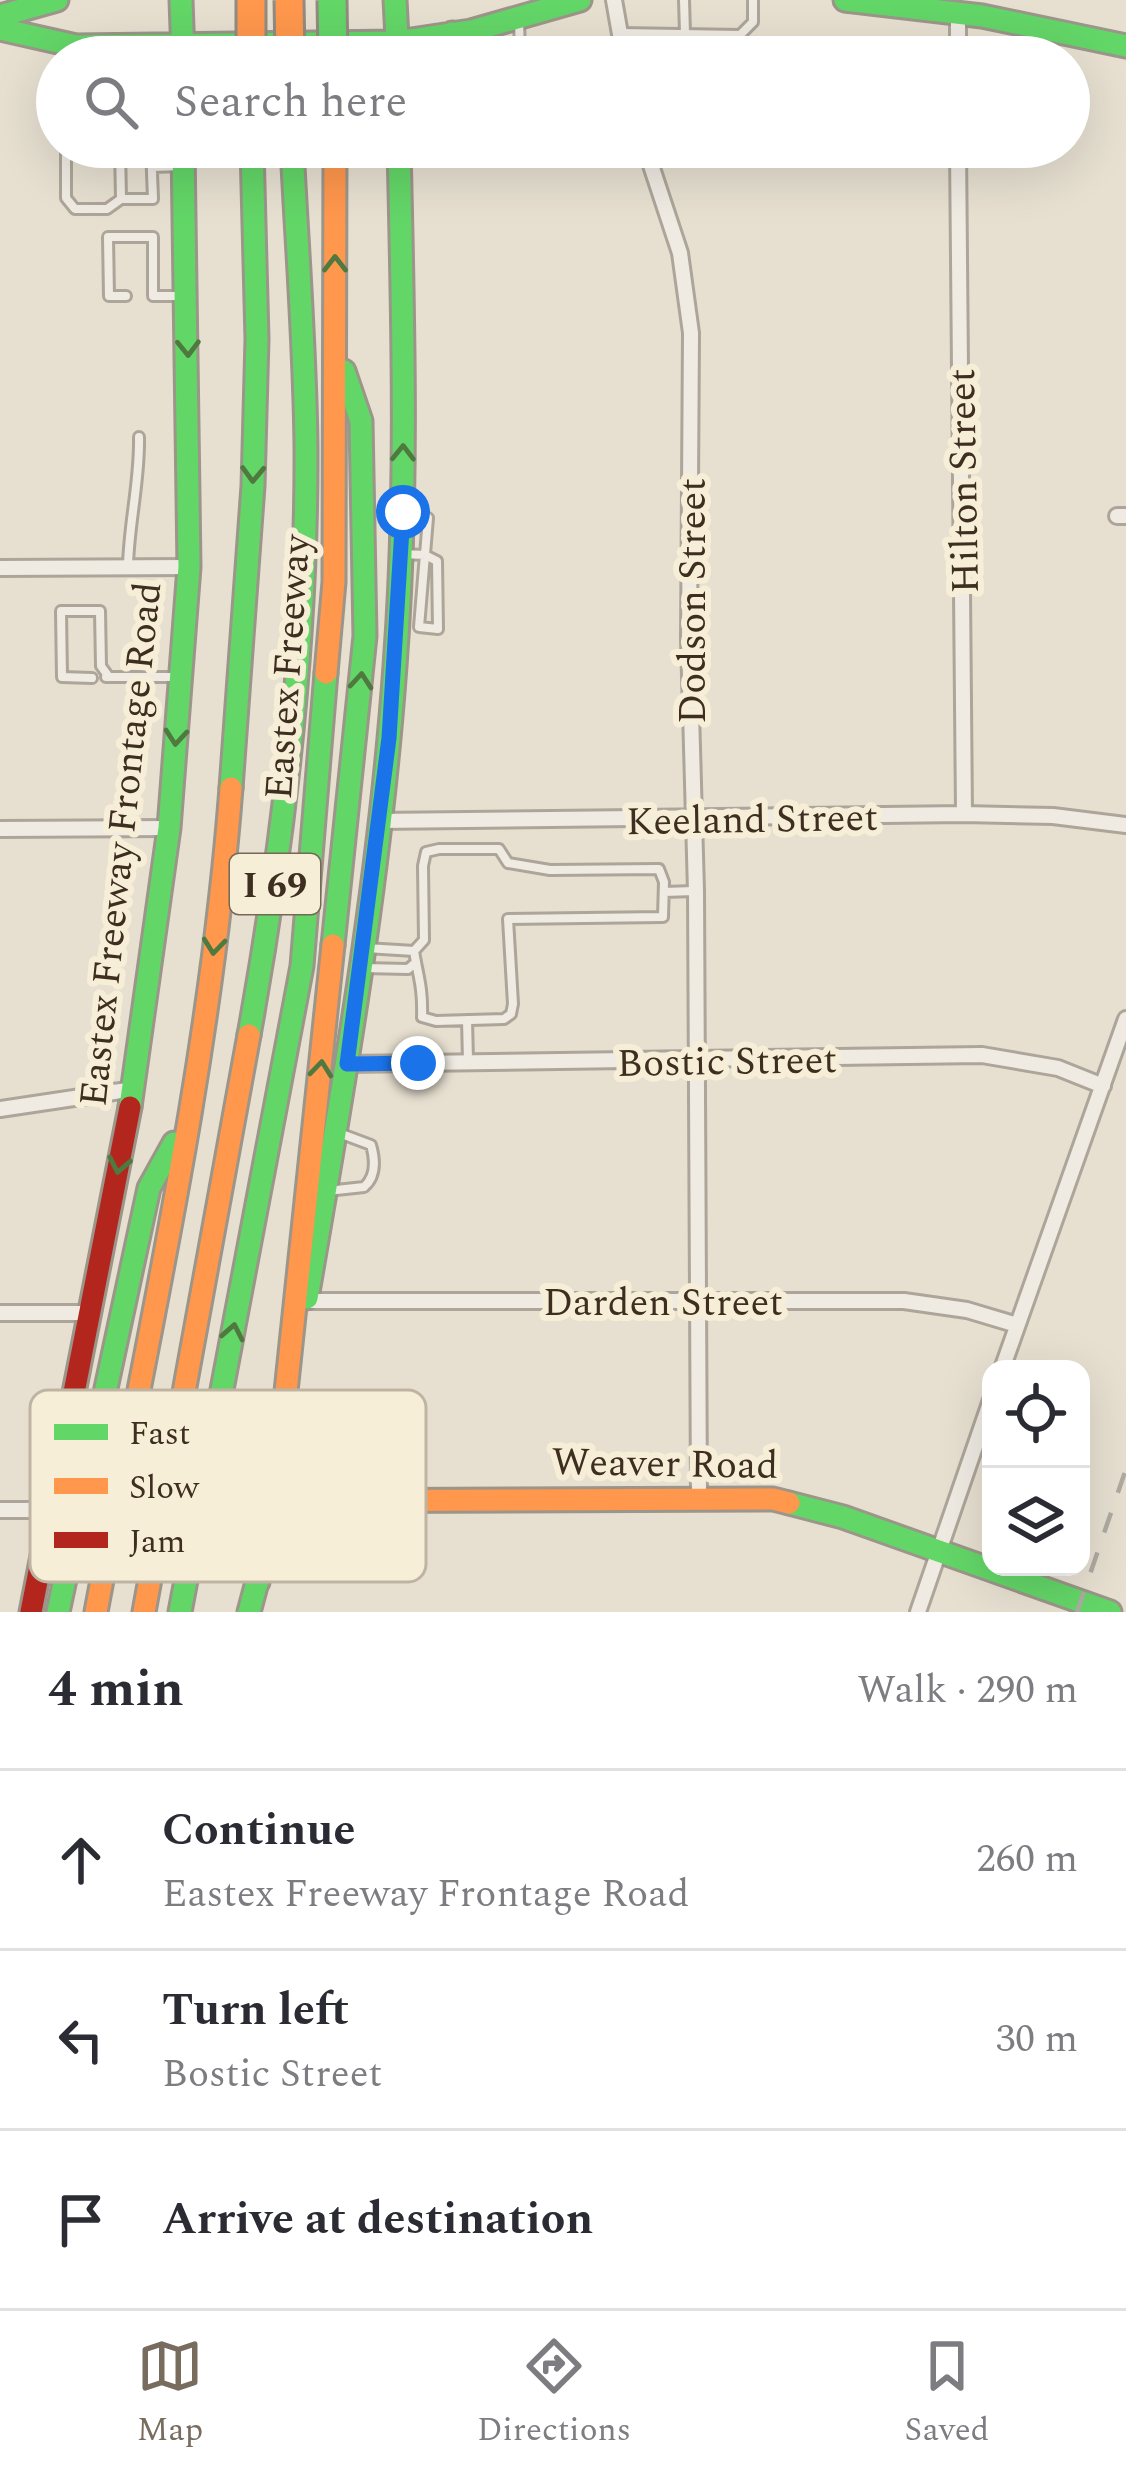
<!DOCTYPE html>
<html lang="en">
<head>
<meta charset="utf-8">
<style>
	:root { --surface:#fff; --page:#f2f2f3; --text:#2b2b33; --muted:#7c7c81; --line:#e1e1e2; --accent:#786c5e }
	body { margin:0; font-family:Spectral,serif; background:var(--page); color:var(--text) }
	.controls { position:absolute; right:36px; bottom:36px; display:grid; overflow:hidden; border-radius:24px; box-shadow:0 12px 48px #0002 }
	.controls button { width:108px; height:108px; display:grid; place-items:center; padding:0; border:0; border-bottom:3px solid var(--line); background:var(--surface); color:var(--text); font:60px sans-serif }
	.stop { position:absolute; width:36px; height:36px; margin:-27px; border:9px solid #1a73e8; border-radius:50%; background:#fff }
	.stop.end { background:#1a73e8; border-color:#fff; box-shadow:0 3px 12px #0008 }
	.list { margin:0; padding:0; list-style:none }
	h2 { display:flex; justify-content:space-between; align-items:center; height:156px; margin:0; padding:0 48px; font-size:51px }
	h2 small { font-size:39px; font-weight:400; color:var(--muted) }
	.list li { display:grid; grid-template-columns:78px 1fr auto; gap:36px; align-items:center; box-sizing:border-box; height:180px; padding:0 48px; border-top:3px solid var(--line) }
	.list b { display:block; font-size:45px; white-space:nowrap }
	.list p { margin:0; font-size:39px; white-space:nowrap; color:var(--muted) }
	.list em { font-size:39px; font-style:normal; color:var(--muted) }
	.icon { flex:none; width:66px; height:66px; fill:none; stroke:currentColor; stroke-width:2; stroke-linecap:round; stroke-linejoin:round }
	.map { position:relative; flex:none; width:1126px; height:1612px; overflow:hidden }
	.search { position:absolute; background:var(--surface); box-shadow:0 12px 48px #0002; left:36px; right:36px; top:36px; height:132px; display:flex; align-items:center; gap:30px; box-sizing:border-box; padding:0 42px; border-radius:66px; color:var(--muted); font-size:45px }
	.sheet { height:696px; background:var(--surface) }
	nav { display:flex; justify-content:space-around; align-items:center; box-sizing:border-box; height:168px; border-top:3px solid var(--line); background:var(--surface); font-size:33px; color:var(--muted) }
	nav a { display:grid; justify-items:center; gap:6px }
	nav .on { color:var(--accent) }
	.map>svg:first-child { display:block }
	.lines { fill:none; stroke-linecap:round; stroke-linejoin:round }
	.lane-casing { stroke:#ada599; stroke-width:14 }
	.street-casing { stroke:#ada599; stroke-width:20 }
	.fast-casing { stroke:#9c958a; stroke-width:27 }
	.slow-casing { stroke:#9c958a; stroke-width:27 }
	.jam-casing { stroke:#9c958a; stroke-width:27 }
	.lane { stroke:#efebe3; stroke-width:8 }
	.street { stroke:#efebe3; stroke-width:14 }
	.fast { stroke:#63d668; stroke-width:21 }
	.slow { stroke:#ff974d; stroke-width:21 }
	.jam { stroke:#b3261e; stroke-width:21 }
	.rail { stroke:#afaaa2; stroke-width:4.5; stroke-dasharray:21 21; stroke-linecap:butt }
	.fast-bridge-casing { stroke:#928b80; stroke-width:33; stroke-linecap:butt }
	.slow-bridge-casing { stroke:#928b80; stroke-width:33; stroke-linecap:butt }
	.fast-bridge { stroke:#63d668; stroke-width:27 }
	.slow-bridge { stroke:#ff974d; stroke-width:27 }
	.oneway { stroke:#4e7a40 }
	.route { stroke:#1a73e8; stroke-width:15 }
	.labels { text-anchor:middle; stroke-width:12; stroke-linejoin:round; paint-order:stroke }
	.shield { fill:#f7eed8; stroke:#756857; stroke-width:3 }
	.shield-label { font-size:36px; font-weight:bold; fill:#3d2e20 }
	.street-label { font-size:39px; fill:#3d2e20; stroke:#f7eed8 }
	.key { fill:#f7eed8; stroke:#bfb4a1; stroke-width:3 }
	.key-label { font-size:33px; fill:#3d2e20 }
</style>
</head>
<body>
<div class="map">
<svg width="1126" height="1612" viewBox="0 0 1126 1612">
	<rect width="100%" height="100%" fill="#e7e0d1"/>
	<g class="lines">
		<defs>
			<path id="lane" d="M 684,0 L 685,33
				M 519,18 L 520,57
				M 620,33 L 740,35 L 753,22 L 753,0
				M 66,147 L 66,198 L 75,209 L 107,209 L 121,199 L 153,199 L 151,147
				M 120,147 L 121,199
				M 152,167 L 182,166
				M 126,296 L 109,296 L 108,237 L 153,237 L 153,296 L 179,296
				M 402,554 L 425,555 L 437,561 L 438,629 L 419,627 L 428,518 L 406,518
				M 128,566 C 129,522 140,481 139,437
				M 106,677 L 179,677
				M 92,678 L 62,677 L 61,611 L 100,611 L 101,666 L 109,677
				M 664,892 L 694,891
				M 366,948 L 414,951 L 424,940 L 423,866 L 426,852 L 439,849 L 499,849 L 508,863 L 550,870 L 659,869 L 664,882 L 663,917 L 508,919 L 513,1004 L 511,1014 L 504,1019 L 436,1021 L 422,1017 C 423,987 418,976 414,951
				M 363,968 L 408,969 L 414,964
				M 467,1020 L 468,1060
				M 327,1191 L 364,1187 C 377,1176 375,1159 371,1145 L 339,1133"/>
			<path id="street" d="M 614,0 L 624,57
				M 958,57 L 958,12
				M 645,147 L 680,253 L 691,333 L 689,640 L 696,891 L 699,1496
				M 958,147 L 964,814
				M 1117,516 L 1126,516
				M 0,568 L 189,567
				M 378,821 L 964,814 L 1053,816 L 1126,825
				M 0,829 L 169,828
				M 347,1064 L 982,1055 L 1058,1068 L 1103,1086
				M 0,1109 L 134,1089
				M 307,1301 L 904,1301 L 967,1310 L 1017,1325
				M 0,1313 L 90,1313
				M 1002,1369 L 1126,1019
				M 0,1510 L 51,1510
				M 918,1612 L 991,1400"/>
			<path id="fast" d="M 181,0 L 183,56
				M 395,0 L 398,57
				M 845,0 L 982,16 L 1126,46
				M 0,16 L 57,0
				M 0,29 L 76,46 L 398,42 L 471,31 L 580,0
				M 423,57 L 452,33
				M 231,788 L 253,486 L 257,339 L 252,147
				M 333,945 L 365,636 L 361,421 L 344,371
				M 249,1035 C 284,841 307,644 306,447 C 305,347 297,247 292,147
				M 130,1107 L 169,828 L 189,567 L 183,147
				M 307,1298 C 343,1089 380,878 395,666 C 408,494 403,320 399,147
				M 789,1503 L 843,1517 L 1110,1612
				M 258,1582 L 279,1465
				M 58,1612 L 149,1188 L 174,1143
				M 180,1612 L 302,966 L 326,673
				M 249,1612 L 260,1571"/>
			<path id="slow" d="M 326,673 L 334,582 L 335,147
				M 277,1477 L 333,945
				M 273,1501 L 773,1499 L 789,1503
				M 96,1612 C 147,1339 210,1066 231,788
				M 144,1612 L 249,1035"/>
			<path id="jam" d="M 31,1612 L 130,1107"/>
		</defs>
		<use href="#lane" class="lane-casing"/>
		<use href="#street" class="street-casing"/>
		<use href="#fast" class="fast-casing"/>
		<use href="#slow" class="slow-casing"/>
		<use href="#jam" class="jam-casing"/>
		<use href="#lane" class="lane"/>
		<use href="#street" class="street"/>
		<use href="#fast" class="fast"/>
		<use href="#slow" class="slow"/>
		<use href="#jam" class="jam"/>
		<path class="rail" d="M 1077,1612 L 1126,1469"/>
		<defs>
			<path id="fast-bridge" d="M 332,0 L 333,57"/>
			<path id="slow-bridge" d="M 251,0 L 251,57
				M 289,0 L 290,57"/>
		</defs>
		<use href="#fast-bridge" class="fast-bridge-casing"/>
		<use href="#slow-bridge" class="slow-bridge-casing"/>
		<use href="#fast-bridge" class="fast-bridge"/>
		<use href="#slow-bridge" class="slow-bridge"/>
	</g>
	<defs><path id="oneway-chevron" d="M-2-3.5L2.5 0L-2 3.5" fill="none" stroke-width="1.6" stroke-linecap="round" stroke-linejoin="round" transform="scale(3)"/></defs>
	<g class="oneway">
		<use href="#oneway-chevron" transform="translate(335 264) rotate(-90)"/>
		<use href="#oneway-chevron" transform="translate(188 348) rotate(89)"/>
		<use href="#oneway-chevron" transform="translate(403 453) rotate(-89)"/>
		<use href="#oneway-chevron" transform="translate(253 474) rotate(92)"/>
		<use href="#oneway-chevron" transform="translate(361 681) rotate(-85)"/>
		<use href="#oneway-chevron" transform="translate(176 737) rotate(95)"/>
		<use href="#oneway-chevron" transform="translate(214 946) rotate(96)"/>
		<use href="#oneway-chevron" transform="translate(321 1069) rotate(-84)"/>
		<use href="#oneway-chevron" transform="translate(119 1165) rotate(101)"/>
		<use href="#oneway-chevron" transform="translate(233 1332) rotate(-79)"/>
	</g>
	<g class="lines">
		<path class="route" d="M 403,512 L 389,738 L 347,1064 L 418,1063"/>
	</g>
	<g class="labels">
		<rect class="shield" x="230" y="854" width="90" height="60" rx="9"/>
		<g class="shield-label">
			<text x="275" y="897">I 69</text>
		</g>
		<g class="street-label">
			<text transform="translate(962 481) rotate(-91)" y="14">Hilton Street</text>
			<text transform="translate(691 601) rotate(-90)" y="14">Dodson Street</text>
			<text transform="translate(286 667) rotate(-86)" y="14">Eastex Freeway</text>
			<text transform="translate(752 818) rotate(-1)" y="14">Keeland Street</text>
			<text transform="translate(119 844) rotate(-84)" y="14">Eastex Freeway Frontage Road</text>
			<text transform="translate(727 1060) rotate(-1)" y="14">Bostic Street</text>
			<text x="663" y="1315">Darden Street</text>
			<text transform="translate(665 1462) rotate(1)" y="14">Weaver Road</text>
		</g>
	</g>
	<rect x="30" y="1390" width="396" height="192" rx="18" class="key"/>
	<rect x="54" y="1424" width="54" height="16" fill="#63d668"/>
	<rect x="54" y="1478" width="54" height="16" fill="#ff974d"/>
	<rect x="54" y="1532" width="54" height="16" fill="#b3261e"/>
	<g class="key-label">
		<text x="129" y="1444">Fast</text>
		<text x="129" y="1498">Slow</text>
		<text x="129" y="1552">Jam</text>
	</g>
</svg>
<div class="controls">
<button><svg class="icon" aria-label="locate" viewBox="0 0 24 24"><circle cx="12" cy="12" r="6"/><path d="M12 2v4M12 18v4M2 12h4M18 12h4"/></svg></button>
<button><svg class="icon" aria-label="layers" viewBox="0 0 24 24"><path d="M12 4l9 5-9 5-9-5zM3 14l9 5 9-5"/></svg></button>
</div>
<div class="stop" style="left:403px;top:512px"></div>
<div class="stop end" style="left:418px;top:1063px"></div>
<div class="search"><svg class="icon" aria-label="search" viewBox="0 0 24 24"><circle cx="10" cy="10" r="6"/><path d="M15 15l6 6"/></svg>Search here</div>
</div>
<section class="sheet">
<h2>4 min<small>Walk · 290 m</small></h2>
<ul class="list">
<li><svg class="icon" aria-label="ahead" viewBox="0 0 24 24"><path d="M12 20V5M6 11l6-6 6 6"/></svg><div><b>Continue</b><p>Eastex Freeway Frontage Road</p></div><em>260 m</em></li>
<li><svg class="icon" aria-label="left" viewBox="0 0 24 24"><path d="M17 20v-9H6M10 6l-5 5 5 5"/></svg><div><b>Turn left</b><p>Bostic Street</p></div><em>30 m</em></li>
<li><svg class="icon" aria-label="arrive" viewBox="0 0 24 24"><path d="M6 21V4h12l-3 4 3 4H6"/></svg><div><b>Arrive at destination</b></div></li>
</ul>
</section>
<nav>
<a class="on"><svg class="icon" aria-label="map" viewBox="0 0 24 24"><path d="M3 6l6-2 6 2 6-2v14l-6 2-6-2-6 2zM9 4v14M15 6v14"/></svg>Map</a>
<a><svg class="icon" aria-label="directions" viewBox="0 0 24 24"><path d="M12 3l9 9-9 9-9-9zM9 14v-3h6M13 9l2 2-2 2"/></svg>Directions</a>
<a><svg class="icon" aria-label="saved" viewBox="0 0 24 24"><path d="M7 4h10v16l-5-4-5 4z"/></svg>Saved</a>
</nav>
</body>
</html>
